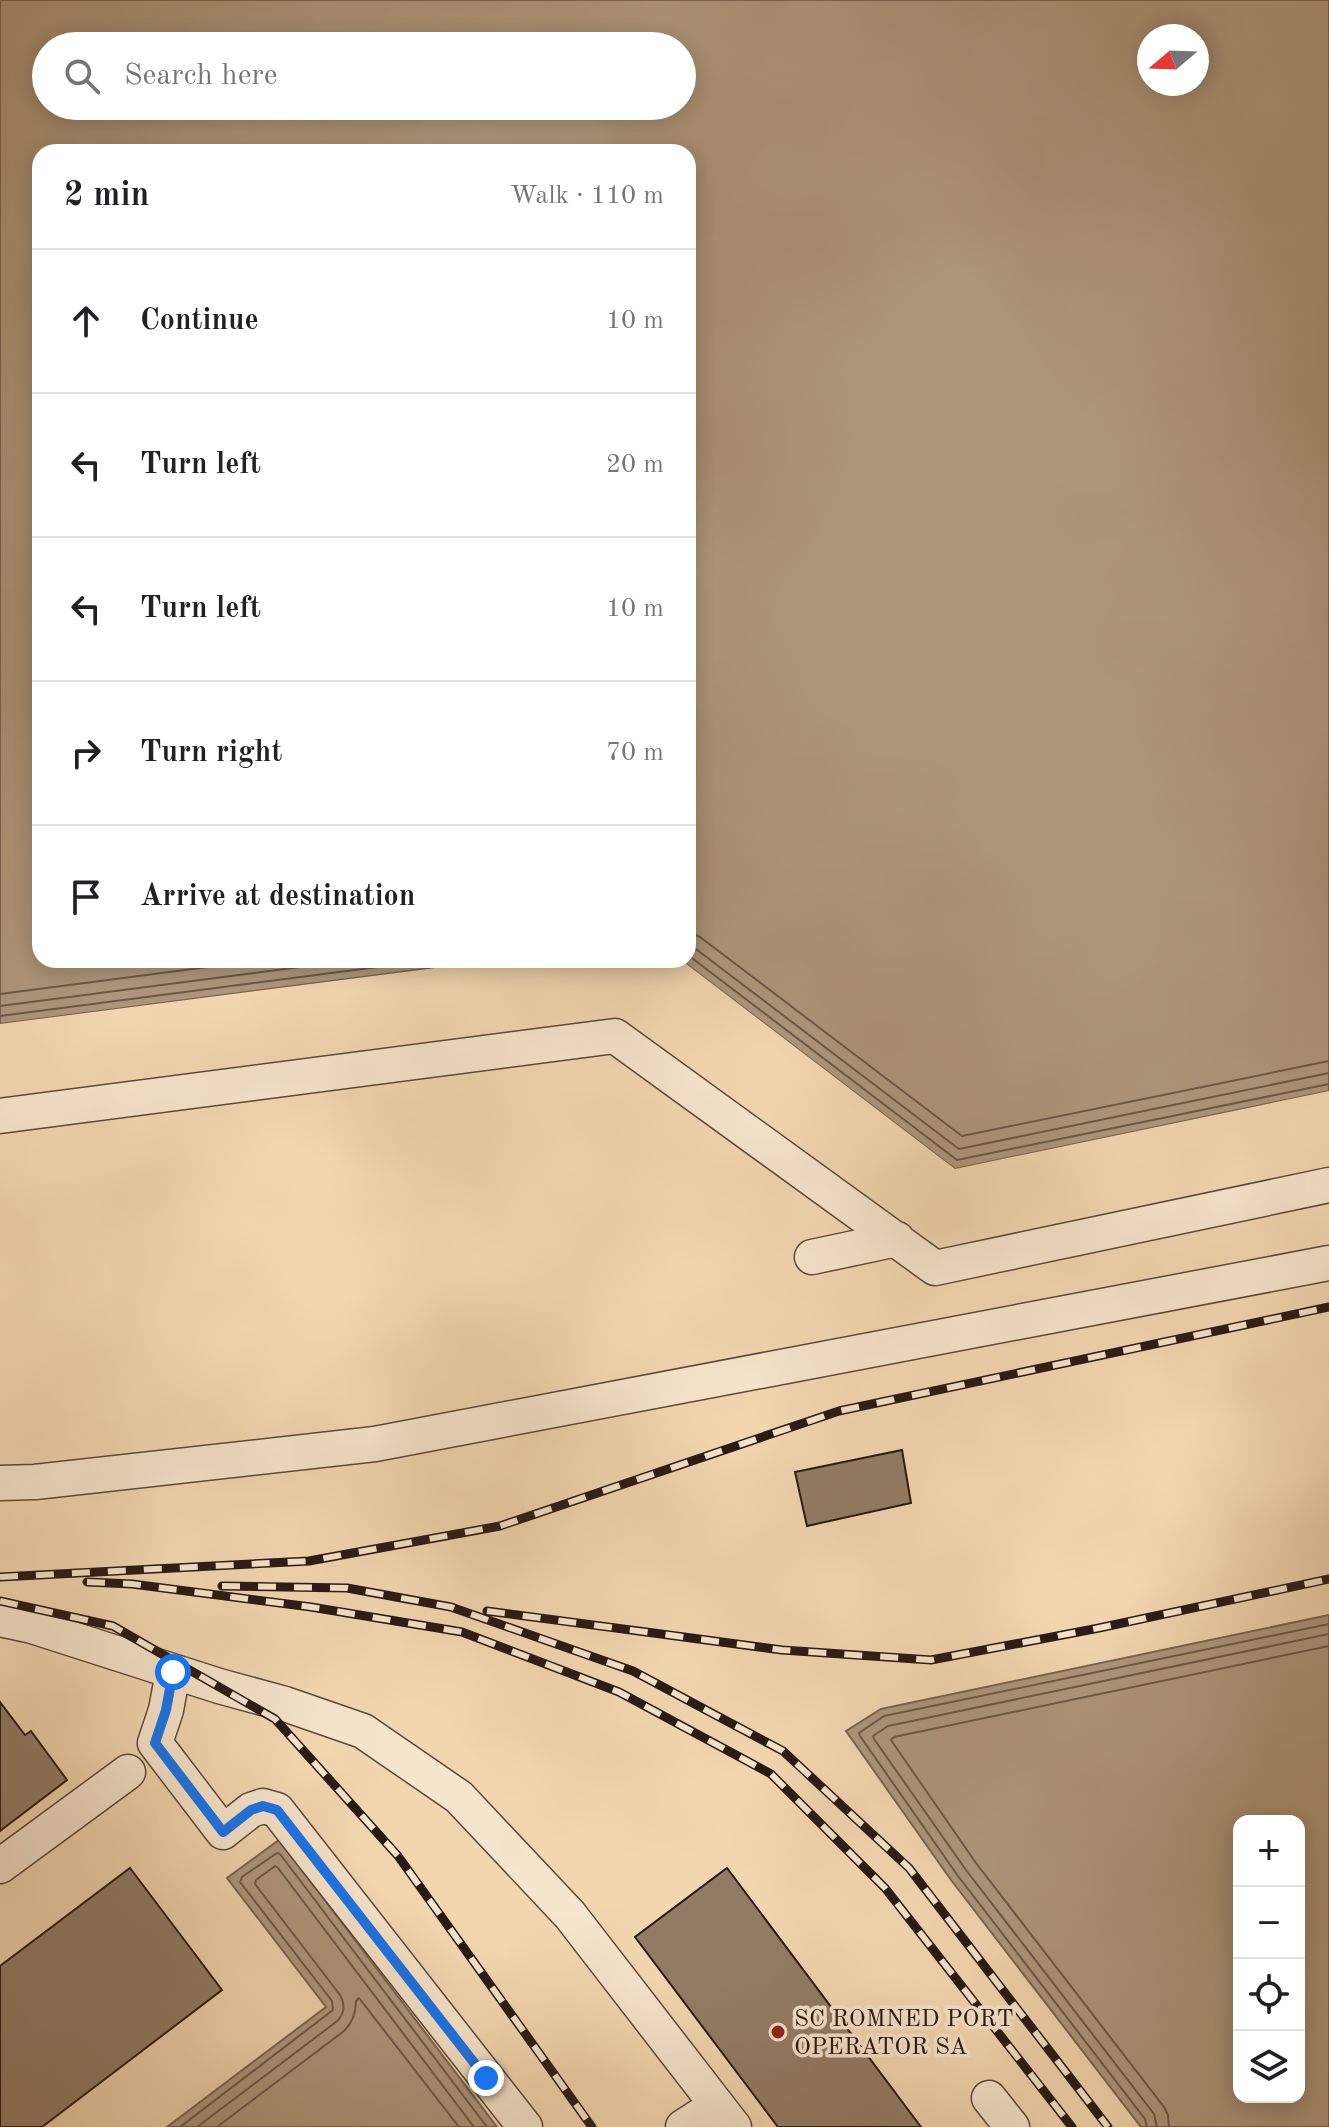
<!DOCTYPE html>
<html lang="en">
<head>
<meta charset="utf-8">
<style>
	:root { --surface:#fff; --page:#f6f6f6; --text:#202124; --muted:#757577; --line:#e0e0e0 }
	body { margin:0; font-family:"Old Standard TT",serif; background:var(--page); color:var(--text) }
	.controls { position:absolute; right:24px; bottom:24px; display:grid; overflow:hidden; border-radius:16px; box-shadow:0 4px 20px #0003 }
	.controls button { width:72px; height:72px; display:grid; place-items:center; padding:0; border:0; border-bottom:2px solid var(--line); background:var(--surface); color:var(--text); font:40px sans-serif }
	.compass { position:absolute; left:1137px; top:24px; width:72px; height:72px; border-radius:50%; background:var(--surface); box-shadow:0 4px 20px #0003; rotate:251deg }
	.stop { position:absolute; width:24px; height:24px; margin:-18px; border:6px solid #1a73e8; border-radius:50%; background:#fff }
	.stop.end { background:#1a73e8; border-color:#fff; box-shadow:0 2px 8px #0008 }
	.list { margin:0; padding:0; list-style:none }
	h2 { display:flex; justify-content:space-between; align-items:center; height:104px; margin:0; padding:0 32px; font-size:34px }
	h2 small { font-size:26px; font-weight:400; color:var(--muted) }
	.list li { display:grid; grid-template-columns:52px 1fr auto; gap:24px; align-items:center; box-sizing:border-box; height:144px; padding:0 32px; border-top:2px solid var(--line) }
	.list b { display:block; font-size:30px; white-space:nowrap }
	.list em { font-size:26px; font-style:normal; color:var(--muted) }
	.icon { flex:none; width:44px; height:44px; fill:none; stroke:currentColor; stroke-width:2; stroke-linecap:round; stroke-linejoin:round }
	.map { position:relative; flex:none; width:1329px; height:2127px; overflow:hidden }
	.search { position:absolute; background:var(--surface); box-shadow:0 4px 20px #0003; left:32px; top:32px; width:664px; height:88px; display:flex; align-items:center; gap:20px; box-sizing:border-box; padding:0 28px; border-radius:44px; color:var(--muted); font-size:30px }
	.panel { position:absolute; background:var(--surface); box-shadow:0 4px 20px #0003; left:32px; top:144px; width:664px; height:824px; border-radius:24px }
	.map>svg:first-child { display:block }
	.water { fill:#ae967b; stroke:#796452; stroke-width:2; fill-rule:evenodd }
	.pier { fill:#f2d6b0 }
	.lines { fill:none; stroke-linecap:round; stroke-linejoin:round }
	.shore { stroke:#6c5848; stroke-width:2 }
	.building { fill:#927b65; stroke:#2a1914; stroke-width:2 }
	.minor-casing { stroke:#5c483b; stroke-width:37 }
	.minor { stroke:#f7e4cc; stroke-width:34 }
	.rail-casing { stroke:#2a1914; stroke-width:9 }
	.rail { stroke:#f7e4cc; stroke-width:6; stroke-dasharray:18; stroke-linecap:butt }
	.route { stroke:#1a73e8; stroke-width:10 }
	.poi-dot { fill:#8f2418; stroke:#f7e4cc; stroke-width:3 }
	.labels { text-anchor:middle; stroke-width:7; stroke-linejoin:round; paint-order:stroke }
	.poi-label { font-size:24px; fill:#2a1914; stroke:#f7e4cc; text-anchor:start }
</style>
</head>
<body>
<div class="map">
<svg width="1329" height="2127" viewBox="0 0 1329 2127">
	<rect width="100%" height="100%" fill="#f2d6b0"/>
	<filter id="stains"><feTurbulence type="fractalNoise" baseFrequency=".0025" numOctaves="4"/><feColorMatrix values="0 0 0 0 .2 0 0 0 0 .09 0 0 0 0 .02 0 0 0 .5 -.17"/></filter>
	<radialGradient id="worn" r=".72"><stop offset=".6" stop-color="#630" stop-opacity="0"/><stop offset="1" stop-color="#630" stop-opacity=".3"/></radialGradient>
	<path class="water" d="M 0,0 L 1329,0 L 1329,1091 L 955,1169 L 681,960 L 688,960 L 688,152 L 40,152 L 40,960 L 494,960 L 0,1024 ZM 1149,36 L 1197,36 L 1197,84 L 1149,84 ZM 46,46 L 682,46 L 682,106 L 46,106 Z
		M 1329,1615 L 1329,2127 L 1141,2127 L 951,1880 L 846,1731 L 881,1709 ZM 1239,1821 L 1299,1821 L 1299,2097 L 1239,2097 Z
		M 279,1840 L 497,2127 L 167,2127 L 326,2007 L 227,1878 Z"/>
	<path class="pier" d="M 498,960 L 495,964 L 0,1028 L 0,1024 Z
		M 677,960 L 681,960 L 955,1169 L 1329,1091 L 1329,1095 L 954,1173 L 679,963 Z"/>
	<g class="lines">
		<path class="shore" d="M 688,931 L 700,937 L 962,1136 L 1329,1061
			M 688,943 L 959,1149 L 1329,1073
			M 688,955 L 957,1160 L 1329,1084
			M 0,994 L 261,960
			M 0,1006 L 354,960
			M 0,1016 L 432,960
			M 180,2127 L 333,2010 L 332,2001 L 240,1882 L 242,1877 L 277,1853 L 280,1854 L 487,2127
			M 197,2127 L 336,2022 C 344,2015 346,2005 340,1995 L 255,1884 L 256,1880 L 275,1866 L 278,1868 L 474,2127
			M 217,2127 L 344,2031 C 353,2022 356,2013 356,2001 L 359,1998 L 459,2127
			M 1147,2127 L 1145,2119 L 958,1876 L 860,1736 L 859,1733 L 884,1716 L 1329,1624
			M 1157,2127 L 1154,2114 L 966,1870 L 874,1739 L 873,1736 L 888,1726 L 1329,1634
			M 1169,2127 L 1168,2115 L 1164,2107 L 976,1863 L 891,1740 L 894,1737 L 1329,1646"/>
	</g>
	<path class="building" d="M 902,1450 L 911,1503 L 807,1526 L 795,1472 Z
		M 0,1702 L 25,1735 L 31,1731 L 67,1780 L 0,1831 Z
		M 130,1868 L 222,1990 L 42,2127 L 0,2127 L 0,1966 Z
		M 727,1868 L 921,2127 L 778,2127 L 635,1937 Z"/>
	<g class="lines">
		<defs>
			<path id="minor" d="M 0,1116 L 615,1036 L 935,1268 L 1329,1185
				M 812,1257 L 897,1239
				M 0,1483 L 35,1482 L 375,1444 L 1329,1263
				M 0,1619 L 32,1626 L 219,1686 L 285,1704 L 363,1731 L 459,1797 L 570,1915 L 734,2127
				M 173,1672 L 166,1710 L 155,1743 L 223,1832 L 251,1810 L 263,1806 L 277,1810 L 525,2127
				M 0,1866 L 128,1772
				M 989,2098 L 1012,2127
				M 683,2127 L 717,2105"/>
		</defs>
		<use href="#minor" class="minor-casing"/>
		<use href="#minor" class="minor"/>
		<defs>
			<path id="rail" d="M 0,1577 L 309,1561 L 500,1526 L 839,1411 L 1329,1307
				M 87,1582 L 132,1584 L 311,1607 L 462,1632 L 619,1692 L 771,1774 L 885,1888 L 1072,2127
				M 222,1586 L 347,1588 L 451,1607 L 633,1671 L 783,1751 L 909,1868 L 1108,2127
				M 0,1601 L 113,1626 L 275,1719 L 398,1856 L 592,2127
				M 487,1611 L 782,1650 L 931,1660 L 1099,1628 L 1329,1579"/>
		</defs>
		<use href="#rail" class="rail-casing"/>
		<use href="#rail" class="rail"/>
	</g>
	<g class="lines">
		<path class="route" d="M 173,1672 L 166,1710 L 155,1743 L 223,1832 L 251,1810 L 263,1806 L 277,1810 L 486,2078"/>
	</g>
	<circle class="poi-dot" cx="778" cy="2032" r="8"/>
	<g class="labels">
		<g class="poi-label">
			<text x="794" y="2026">SC ROMNED PORT<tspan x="794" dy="28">OPERATOR SA</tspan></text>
		</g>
	</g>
	<rect width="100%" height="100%" filter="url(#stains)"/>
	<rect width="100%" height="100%" fill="url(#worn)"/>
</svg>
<div class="controls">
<button>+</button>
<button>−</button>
<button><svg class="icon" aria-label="locate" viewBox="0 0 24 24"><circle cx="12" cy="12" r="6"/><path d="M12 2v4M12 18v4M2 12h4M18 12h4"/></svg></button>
<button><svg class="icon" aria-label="layers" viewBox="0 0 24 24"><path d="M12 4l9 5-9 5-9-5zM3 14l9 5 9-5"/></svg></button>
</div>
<svg class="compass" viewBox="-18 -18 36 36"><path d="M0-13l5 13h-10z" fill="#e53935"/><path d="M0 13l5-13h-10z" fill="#757577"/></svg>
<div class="stop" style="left:173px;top:1672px"></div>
<div class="stop end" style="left:486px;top:2078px"></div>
<div class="search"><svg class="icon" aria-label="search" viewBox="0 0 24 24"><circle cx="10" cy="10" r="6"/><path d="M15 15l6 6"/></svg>Search here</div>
<section class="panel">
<h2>2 min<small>Walk · 110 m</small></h2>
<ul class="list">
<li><svg class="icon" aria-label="ahead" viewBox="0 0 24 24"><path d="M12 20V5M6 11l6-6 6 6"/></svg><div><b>Continue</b></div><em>10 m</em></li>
<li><svg class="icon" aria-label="left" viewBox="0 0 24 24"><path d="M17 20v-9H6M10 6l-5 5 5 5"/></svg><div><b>Turn left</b></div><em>20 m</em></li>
<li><svg class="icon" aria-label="left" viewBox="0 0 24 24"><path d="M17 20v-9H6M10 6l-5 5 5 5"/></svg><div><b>Turn left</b></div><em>10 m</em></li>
<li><svg class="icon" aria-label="right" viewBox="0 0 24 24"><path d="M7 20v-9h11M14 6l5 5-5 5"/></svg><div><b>Turn right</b></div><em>70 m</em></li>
<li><svg class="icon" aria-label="arrive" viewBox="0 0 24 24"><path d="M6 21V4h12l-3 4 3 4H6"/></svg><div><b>Arrive at destination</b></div></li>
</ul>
</section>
</div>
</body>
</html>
